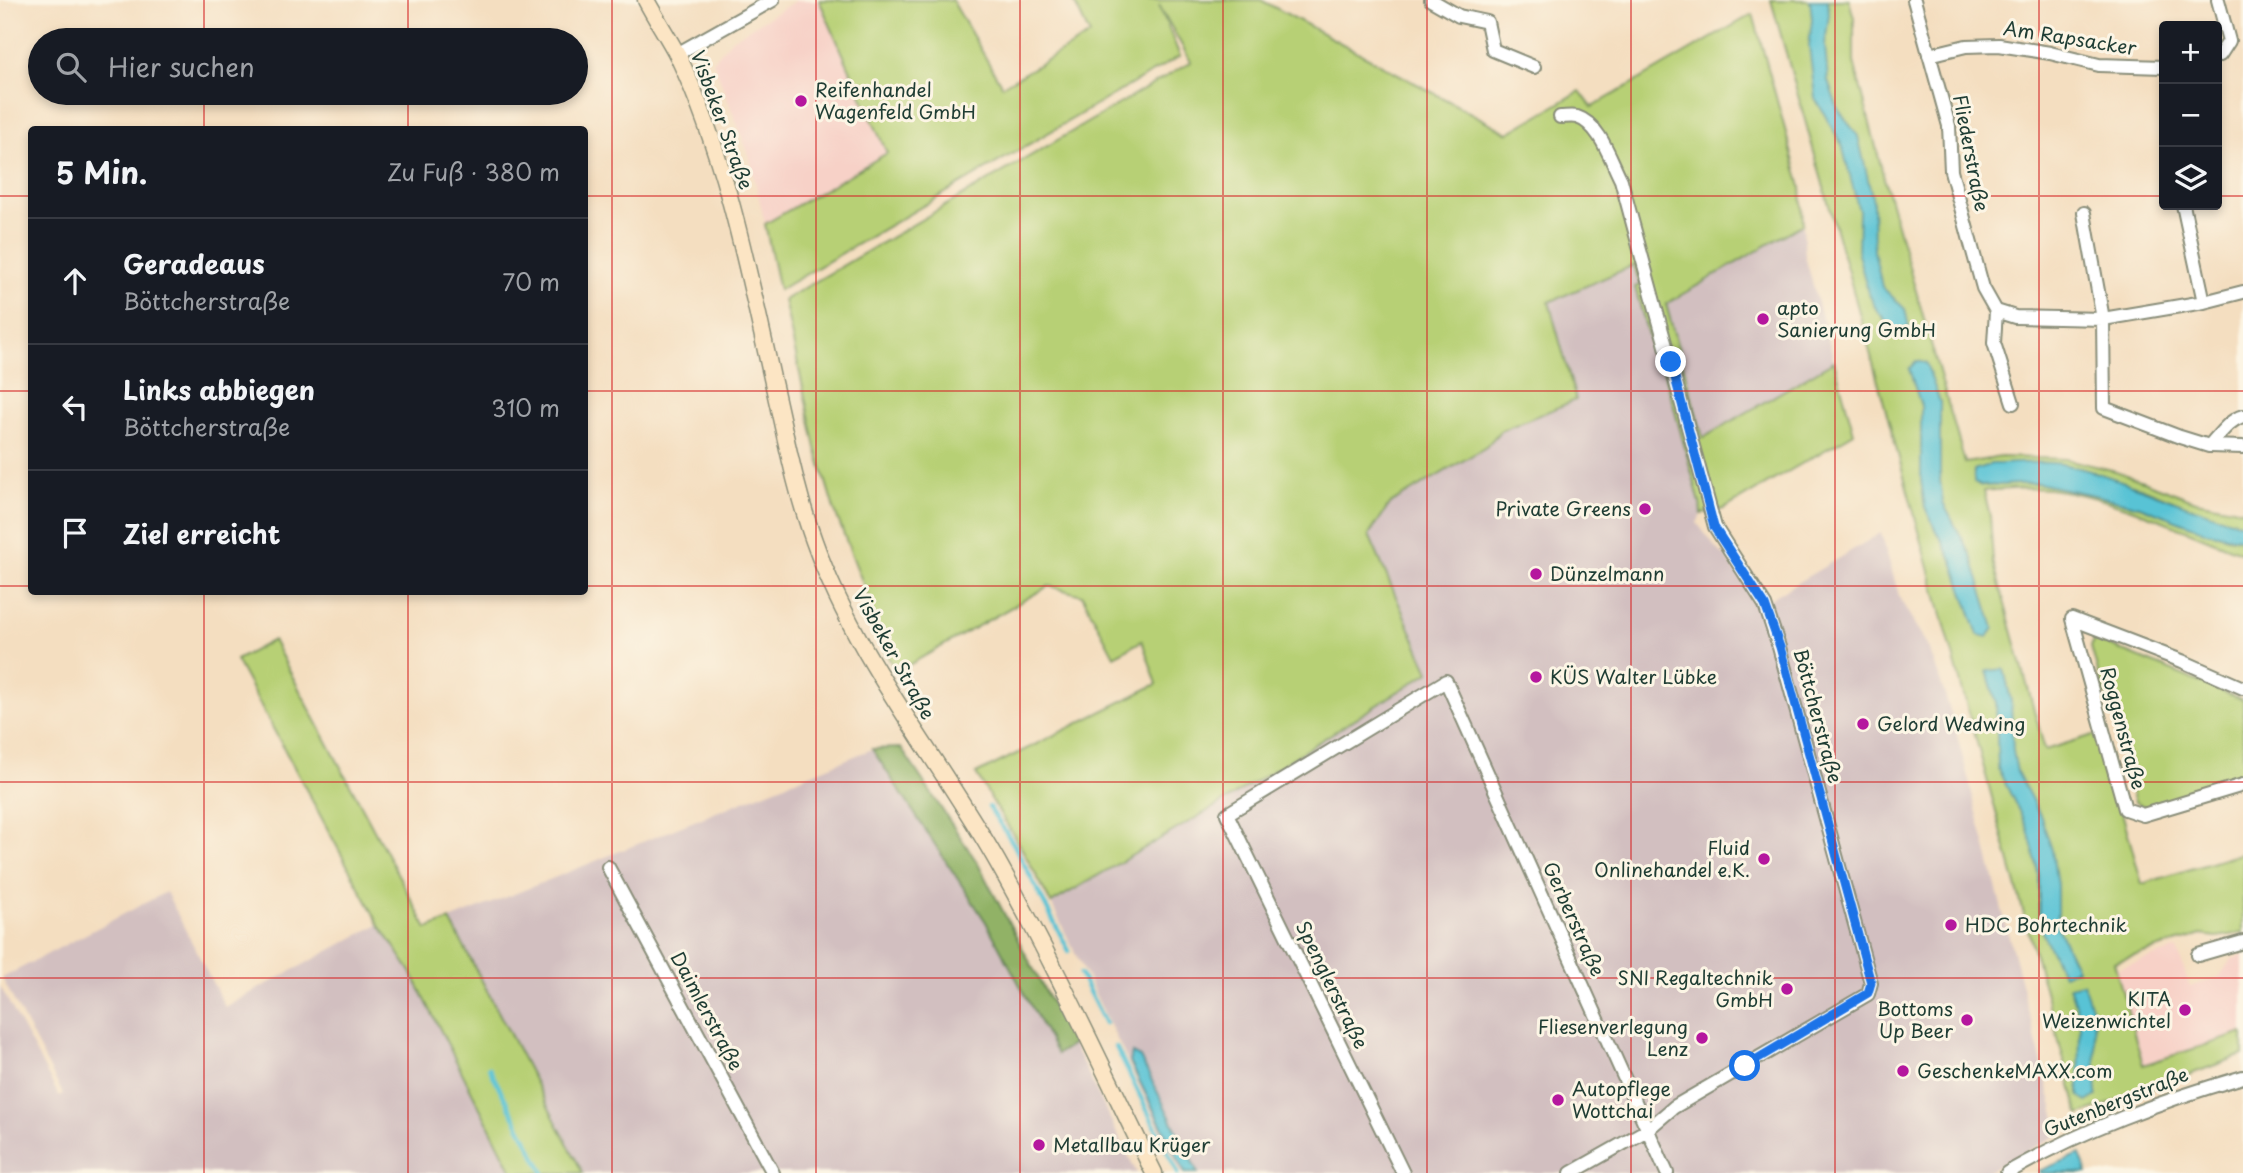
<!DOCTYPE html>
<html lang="de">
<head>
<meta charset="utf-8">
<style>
	:root { --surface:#171b24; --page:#20242c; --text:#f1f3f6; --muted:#9ea1a6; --line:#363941 }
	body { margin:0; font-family:"Playpen Sans",sans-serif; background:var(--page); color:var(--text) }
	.controls { position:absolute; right:21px; top:21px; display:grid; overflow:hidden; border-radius:7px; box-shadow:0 4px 10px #0003 }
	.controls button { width:63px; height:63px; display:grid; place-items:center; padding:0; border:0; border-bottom:2px solid var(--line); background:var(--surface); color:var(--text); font:35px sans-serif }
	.stop { position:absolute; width:21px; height:21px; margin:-16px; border:5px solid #1a73e8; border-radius:50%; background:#fff }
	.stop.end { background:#1a73e8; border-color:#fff; box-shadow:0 2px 7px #0008 }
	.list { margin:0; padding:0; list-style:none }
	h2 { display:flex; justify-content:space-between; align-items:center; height:91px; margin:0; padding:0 28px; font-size:30px }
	h2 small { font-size:23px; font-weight:400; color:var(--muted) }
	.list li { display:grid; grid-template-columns:46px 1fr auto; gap:21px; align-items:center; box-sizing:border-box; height:126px; padding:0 28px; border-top:2px solid var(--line) }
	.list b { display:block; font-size:26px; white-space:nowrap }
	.list p { margin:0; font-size:23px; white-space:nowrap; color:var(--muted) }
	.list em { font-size:23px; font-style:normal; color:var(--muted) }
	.icon { flex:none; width:38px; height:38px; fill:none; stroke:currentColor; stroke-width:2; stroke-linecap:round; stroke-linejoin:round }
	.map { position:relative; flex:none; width:2243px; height:1173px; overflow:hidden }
	.search { position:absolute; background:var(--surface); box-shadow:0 4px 10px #0003; left:28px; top:28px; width:560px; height:77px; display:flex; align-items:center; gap:18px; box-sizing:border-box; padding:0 24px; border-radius:38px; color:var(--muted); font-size:26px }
	.panel { position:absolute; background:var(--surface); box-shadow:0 4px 10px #0003; left:28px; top:126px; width:560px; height:469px; border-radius:7px }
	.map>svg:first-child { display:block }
	.built { fill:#f7d1c7 }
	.industrial { fill:#d2bfc0 }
	.green { fill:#b7d075; stroke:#6b8654; stroke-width:2 }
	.forest { fill:#91b266; stroke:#58784d; stroke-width:2 }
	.water { fill:#59c3d5; stroke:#3c8084; stroke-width:2 }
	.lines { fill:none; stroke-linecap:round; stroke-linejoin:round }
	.stream { stroke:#59c3d5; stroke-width:4.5 }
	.street-casing { stroke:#8a8e7a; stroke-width:16 }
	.secondary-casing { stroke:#8a8e7a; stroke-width:19 }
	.street { stroke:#fff; stroke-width:12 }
	.secondary { stroke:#fce5c4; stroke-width:16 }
	.route { stroke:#1a73e8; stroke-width:9 }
	.grid { fill:none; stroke:#d62828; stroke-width:2; stroke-opacity:0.55 }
	.poi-dot { fill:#b5179e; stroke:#fcf5e5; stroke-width:2.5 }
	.labels { text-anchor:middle; stroke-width:6; stroke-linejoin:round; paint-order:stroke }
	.street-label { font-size:19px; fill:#1f3d34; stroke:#fcf5e5 }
	.poi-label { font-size:19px; fill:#1f3d34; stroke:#fcf5e5; text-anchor:start }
</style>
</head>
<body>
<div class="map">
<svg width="2243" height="1173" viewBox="0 0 2243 1173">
	<rect width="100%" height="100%" fill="#fcf5e5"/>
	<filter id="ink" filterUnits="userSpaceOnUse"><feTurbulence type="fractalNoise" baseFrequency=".0143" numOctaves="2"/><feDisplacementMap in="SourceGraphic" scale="14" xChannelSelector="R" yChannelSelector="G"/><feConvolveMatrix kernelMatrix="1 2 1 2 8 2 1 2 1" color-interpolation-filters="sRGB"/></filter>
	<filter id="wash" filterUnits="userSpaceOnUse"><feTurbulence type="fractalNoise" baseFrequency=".00686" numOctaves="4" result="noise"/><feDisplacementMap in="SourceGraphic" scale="28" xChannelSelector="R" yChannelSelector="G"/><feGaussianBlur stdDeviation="1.57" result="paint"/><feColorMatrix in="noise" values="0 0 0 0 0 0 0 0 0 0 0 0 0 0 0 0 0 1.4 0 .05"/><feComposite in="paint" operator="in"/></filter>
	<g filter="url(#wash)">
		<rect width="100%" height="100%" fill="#f4dec0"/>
		<path class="built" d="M 797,0 L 819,0 L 888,153 L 765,224 L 749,155 L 713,61 L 732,39 Z
			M 2177,949 L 2190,987 L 2219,977 L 2232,959 L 2243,955 L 2243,1033 L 2143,1065 L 2116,969 Z"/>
		<path class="industrial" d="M 1803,224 L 1805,256 L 1834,361 L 1703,438 L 1666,304 Z
			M 1634,264 L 1640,285 L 1635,287 L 1657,367 L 1663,367 L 1700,503 L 1701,514 L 1697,523 L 1717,549 L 1728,559 L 1758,606 L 1881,533 L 1900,599 L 1929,648 L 1952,716 L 2060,1134 L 1985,1173 L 1182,1173 L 1051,903 L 1233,796 L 1429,673 L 1369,535 L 1390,504 L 1486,447 L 1500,431 L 1576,400 L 1548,302 Z
			M 872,749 L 986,922 L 1056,1053 L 1073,1044 L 1137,1173 L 583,1173 L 450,920 Z
			M 166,892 L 225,1007 L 379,924 L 411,972 L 513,1173 L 0,1173 L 0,986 L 59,1096 L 63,1094 L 2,978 Z"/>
		<path class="green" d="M 819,0 L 952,0 L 1002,86 L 1090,35 L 1073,0 L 1261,0 L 1508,133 L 1580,91 L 1592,107 L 1753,14 L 1801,187 L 1803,224 L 1666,304 L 1703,438 L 1834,361 L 1854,433 L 1724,509 L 1701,514 L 1700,503 L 1663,367 L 1657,368 L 1635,287 L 1640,285 L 1634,265 L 1549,302 L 1576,400 L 1500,431 L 1486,447 L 1390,504 L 1369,535 L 1429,672 L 1233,796 L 1051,903 L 1022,849 L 976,774 L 1157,684 L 1142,641 L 1114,656 L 1082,595 L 1049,586 L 896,672 L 864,611 L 872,607 L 834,509 L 816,448 L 784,300 L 1191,62 L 1159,5 L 1180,56 L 779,290 L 765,224 L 887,153 Z
			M 1771,0 L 1849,0 L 1854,18 L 1854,62 L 1885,182 L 1965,463 L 2001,457 L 2066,459 L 2116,471 L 2196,501 L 2243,510 L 2243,523 L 2209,515 L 2148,490 L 2060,464 L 1981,486 L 2037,483 L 2094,495 L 2140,506 L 2227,537 L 2243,539 L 2243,553 C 2180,529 2116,497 2049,489 C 2027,487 2006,489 1984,491 L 1990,517 L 1993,561 L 2045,750 L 2100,733 L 2142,884 L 2243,853 L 2243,933 L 2217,937 L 2201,935 L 2114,962 L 2143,1065 L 2243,1033 L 2243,1055 L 2079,1115 L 1851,283 Z
			M 2094,639 L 2243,700 L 2243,779 L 2154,807 L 2147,808 L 2135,802 L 2123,763 L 2127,757 L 2111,698 L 2104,694 L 2091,647 Z
			M 273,640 L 427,929 L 450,920 L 583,1173 L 513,1173 L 411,972 L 379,924 L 236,660 Z"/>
		<path class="forest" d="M 901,748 L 977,862 L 1073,1044 L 1057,1054 L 986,922 L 872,749 Z"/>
		<path class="water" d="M 1810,0 L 1828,0 L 1829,14 L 1825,45 L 1828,81 L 1838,109 L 1858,136 L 1873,201 L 1874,251 L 1882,287 L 1905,309 L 1909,327 L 1895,332 L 1876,309 L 1868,292 L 1858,254 L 1859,211 L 1842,145 L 1815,98 L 1809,46 L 1812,19 Z
			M 1916,361 L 1926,363 L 1940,402 L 1940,480 L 1943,503 L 1971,555 L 1994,628 L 1988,637 L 1978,635 L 1953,562 L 1925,508 L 1921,481 L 1921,406 L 1909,369 Z
			M 1991,464 C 2014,464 2040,460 2062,464 C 2125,477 2181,508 2243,523 L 2243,539 L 2207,532 L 2140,506 L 2094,495 L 2037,483 L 1981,486 L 1974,482 L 1974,470 Z
			M 2004,669 L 2011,701 L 2013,751 L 2017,772 L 2041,817 L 2052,850 L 2057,885 L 2057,927 L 2077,969 L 2063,975 L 2042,932 L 2039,919 L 2039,875 L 2028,829 L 1998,769 L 1996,702 L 1987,671 Z
			M 2083,983 L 2094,1016 L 2097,1096 L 2087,1102 L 2079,1096 L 2080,1019 L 2069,986 Z
			M 1132,1053 L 1140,1057 L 1198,1173 L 1185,1173 L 1130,1062 Z
			M 2080,1154 L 2087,1173 L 2040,1173 L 2039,1171 Z"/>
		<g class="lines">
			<path class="stream" d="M 989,807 L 1013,843 L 1069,951
				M 1080,974 L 1105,1023
				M 1116,1047 L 1178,1173
				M 489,1068 L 544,1173"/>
		</g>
	</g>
	<g filter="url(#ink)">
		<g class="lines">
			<defs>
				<path id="street" d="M 1431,0 L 1459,16 L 1487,22 L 1493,50 L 1534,67
					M 1914,0 L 1949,126 L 1951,171 L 1983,288 L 1996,311
					M 677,54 L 773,0
					M 1929,55 L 1966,46 L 1999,45 L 2050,53 L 2099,65 L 2164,67
					M 2217,55 L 2220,55 L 2229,41 L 2218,0
					M 1560,117 C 1565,117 1572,116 1577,117 C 1600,124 1611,161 1621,180 L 1715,527 L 1765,605 L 1779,647 L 1871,983 L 1868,994 L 1674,1107 L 1647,1130 L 1571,1173
					M 2183,205 L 2204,302
					M 2084,213 L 2103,319 L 2104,408 L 2180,437 L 2209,446 L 2243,447
					M 1996,311 L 2015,317 L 2103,319 L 2204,302 L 2243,292
					M 1996,311 L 1994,343 L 2013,403
					M 2209,446 C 2219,435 2229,420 2243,416
					M 2072,619 L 2125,809 L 2143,815 L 2243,785
					M 2072,619 L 2182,661 L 2243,688
					M 608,867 L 773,1173
					M 2198,955 L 2243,942
					M 1403,1173 L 1227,814 L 1446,681 L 1667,1173
					M 2007,1173 C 2081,1130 2161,1101 2243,1077"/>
				<path id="secondary" d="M 646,0 C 656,19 668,37 678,56 C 726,157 748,270 772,378 C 785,433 795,489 814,541 C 856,659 936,754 997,861 C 1054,962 1103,1069 1154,1173"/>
			</defs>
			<use href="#street" class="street-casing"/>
			<use href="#secondary" class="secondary-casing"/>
			<use href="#street" class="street"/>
			<use href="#secondary" class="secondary"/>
		</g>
	</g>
	<g class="lines" filter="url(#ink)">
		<path class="route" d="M 1671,362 L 1714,527 L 1765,605 L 1780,647 L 1871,983 L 1868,993 L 1745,1066"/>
	</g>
	<path class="grid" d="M 204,0 L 204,40M 408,0 L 408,40M 612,0 L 612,1173M 816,0 L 816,1173M 1020,0 L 1020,1173M 1223,0 L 1223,1173M 1427,0 L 1427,1173M 1631,0 L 1631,1173M 1835,0 L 1835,1173M 2039,0 L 2039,1173M 204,93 L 204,130M 408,93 L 408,130M 0,196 L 32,196M 584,196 L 2164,196M 2217,196 L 2243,196M 0,391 L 32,391M 584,391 L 2243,391M 0,586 L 32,586M 584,586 L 2243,586M 204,592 L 204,1173M 408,592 L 408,1173M 0,782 L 2243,782M 0,978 L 2243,978"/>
	<g class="poi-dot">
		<circle cx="801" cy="101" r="7"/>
		<circle cx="1763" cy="319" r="7"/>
		<circle cx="1645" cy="509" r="7"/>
		<circle cx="1536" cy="574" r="7"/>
		<circle cx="1536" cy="677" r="7"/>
		<circle cx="1863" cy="724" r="7"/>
		<circle cx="1764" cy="859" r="7"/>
		<circle cx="1951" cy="925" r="7"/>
		<circle cx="1787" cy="989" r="7"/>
		<circle cx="2185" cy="1010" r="7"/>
		<circle cx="1967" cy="1020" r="7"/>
		<circle cx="1702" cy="1038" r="7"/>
		<circle cx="1903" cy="1071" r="7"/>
		<circle cx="1558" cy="1100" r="7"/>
		<circle cx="1039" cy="1145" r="7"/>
	</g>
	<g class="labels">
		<g class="street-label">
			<text transform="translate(2070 38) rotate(9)" y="7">Am Rapsacker</text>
			<text transform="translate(722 120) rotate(70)" y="7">Visbeker Straße</text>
			<text transform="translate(1971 153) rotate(79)" y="7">Fliederstraße</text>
			<text transform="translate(894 654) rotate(61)" y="7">Visbeker Straße</text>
			<text transform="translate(1818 716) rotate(75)" y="7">Böttcherstraße</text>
			<text transform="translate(2123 728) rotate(75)" y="7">Roggenstraße</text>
			<text transform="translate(1574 919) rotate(66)" y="7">Gerberstraße</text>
			<text transform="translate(1332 985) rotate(64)" y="7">Spenglerstraße</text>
			<text transform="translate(707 1011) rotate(62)" y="7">Daimlerstraße</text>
			<text transform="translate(2116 1102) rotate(-22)" y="7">Gutenbergstraße</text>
		</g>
		<g class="poi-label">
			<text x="815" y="97">Reifenhandel<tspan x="815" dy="22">Wagenfeld GmbH</tspan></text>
			<text x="1777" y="315">apto<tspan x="1777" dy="22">Sanierung GmbH</tspan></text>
			<text x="1631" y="516" text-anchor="end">Private Greens</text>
			<text x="1550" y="581">Dünzelmann</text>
			<text x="1550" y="684">KÜS Walter Lübke</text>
			<text x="1877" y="731">Gelord Wedwing</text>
			<text x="1750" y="855" text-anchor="end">Fluid<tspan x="1750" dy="22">Onlinehandel e.K.</tspan></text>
			<text x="1965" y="932">HDC Bohrtechnik</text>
			<text x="1773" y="985" text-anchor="end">SNI Regaltechnik<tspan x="1773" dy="22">GmbH</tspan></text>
			<text x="2171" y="1006" text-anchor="end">KITA<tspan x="2171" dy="22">Weizenwichtel</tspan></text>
			<text x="1953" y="1016" text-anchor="end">Bottoms<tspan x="1953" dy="22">Up Beer</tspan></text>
			<text x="1688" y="1034" text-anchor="end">Fliesenverlegung<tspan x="1688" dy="22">Lenz</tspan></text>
			<text x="1917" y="1078">GeschenkeMAXX.com</text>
			<text x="1572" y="1096">Autopflege<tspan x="1572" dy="22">Wottchai</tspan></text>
			<text x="1053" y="1152">Metallbau Krüger</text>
		</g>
	</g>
</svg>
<div class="controls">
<button>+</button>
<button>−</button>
<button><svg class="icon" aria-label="layers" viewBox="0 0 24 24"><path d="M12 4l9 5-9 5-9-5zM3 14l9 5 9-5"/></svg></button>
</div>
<div class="stop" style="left:1745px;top:1066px"></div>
<div class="stop end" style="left:1671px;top:362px"></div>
<div class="search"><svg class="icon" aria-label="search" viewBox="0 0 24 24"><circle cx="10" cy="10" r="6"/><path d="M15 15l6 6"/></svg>Hier suchen</div>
<section class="panel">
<h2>5 Min.<small>Zu Fuß · 380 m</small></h2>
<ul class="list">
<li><svg class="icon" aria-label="ahead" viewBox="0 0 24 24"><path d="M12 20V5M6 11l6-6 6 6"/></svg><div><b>Geradeaus</b><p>Böttcherstraße</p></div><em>70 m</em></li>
<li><svg class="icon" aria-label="left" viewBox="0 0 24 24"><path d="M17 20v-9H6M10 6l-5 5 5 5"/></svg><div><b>Links abbiegen</b><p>Böttcherstraße</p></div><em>310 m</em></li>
<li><svg class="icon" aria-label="arrive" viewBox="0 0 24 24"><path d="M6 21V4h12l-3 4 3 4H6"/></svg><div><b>Ziel erreicht</b></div></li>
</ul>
</section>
</div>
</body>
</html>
